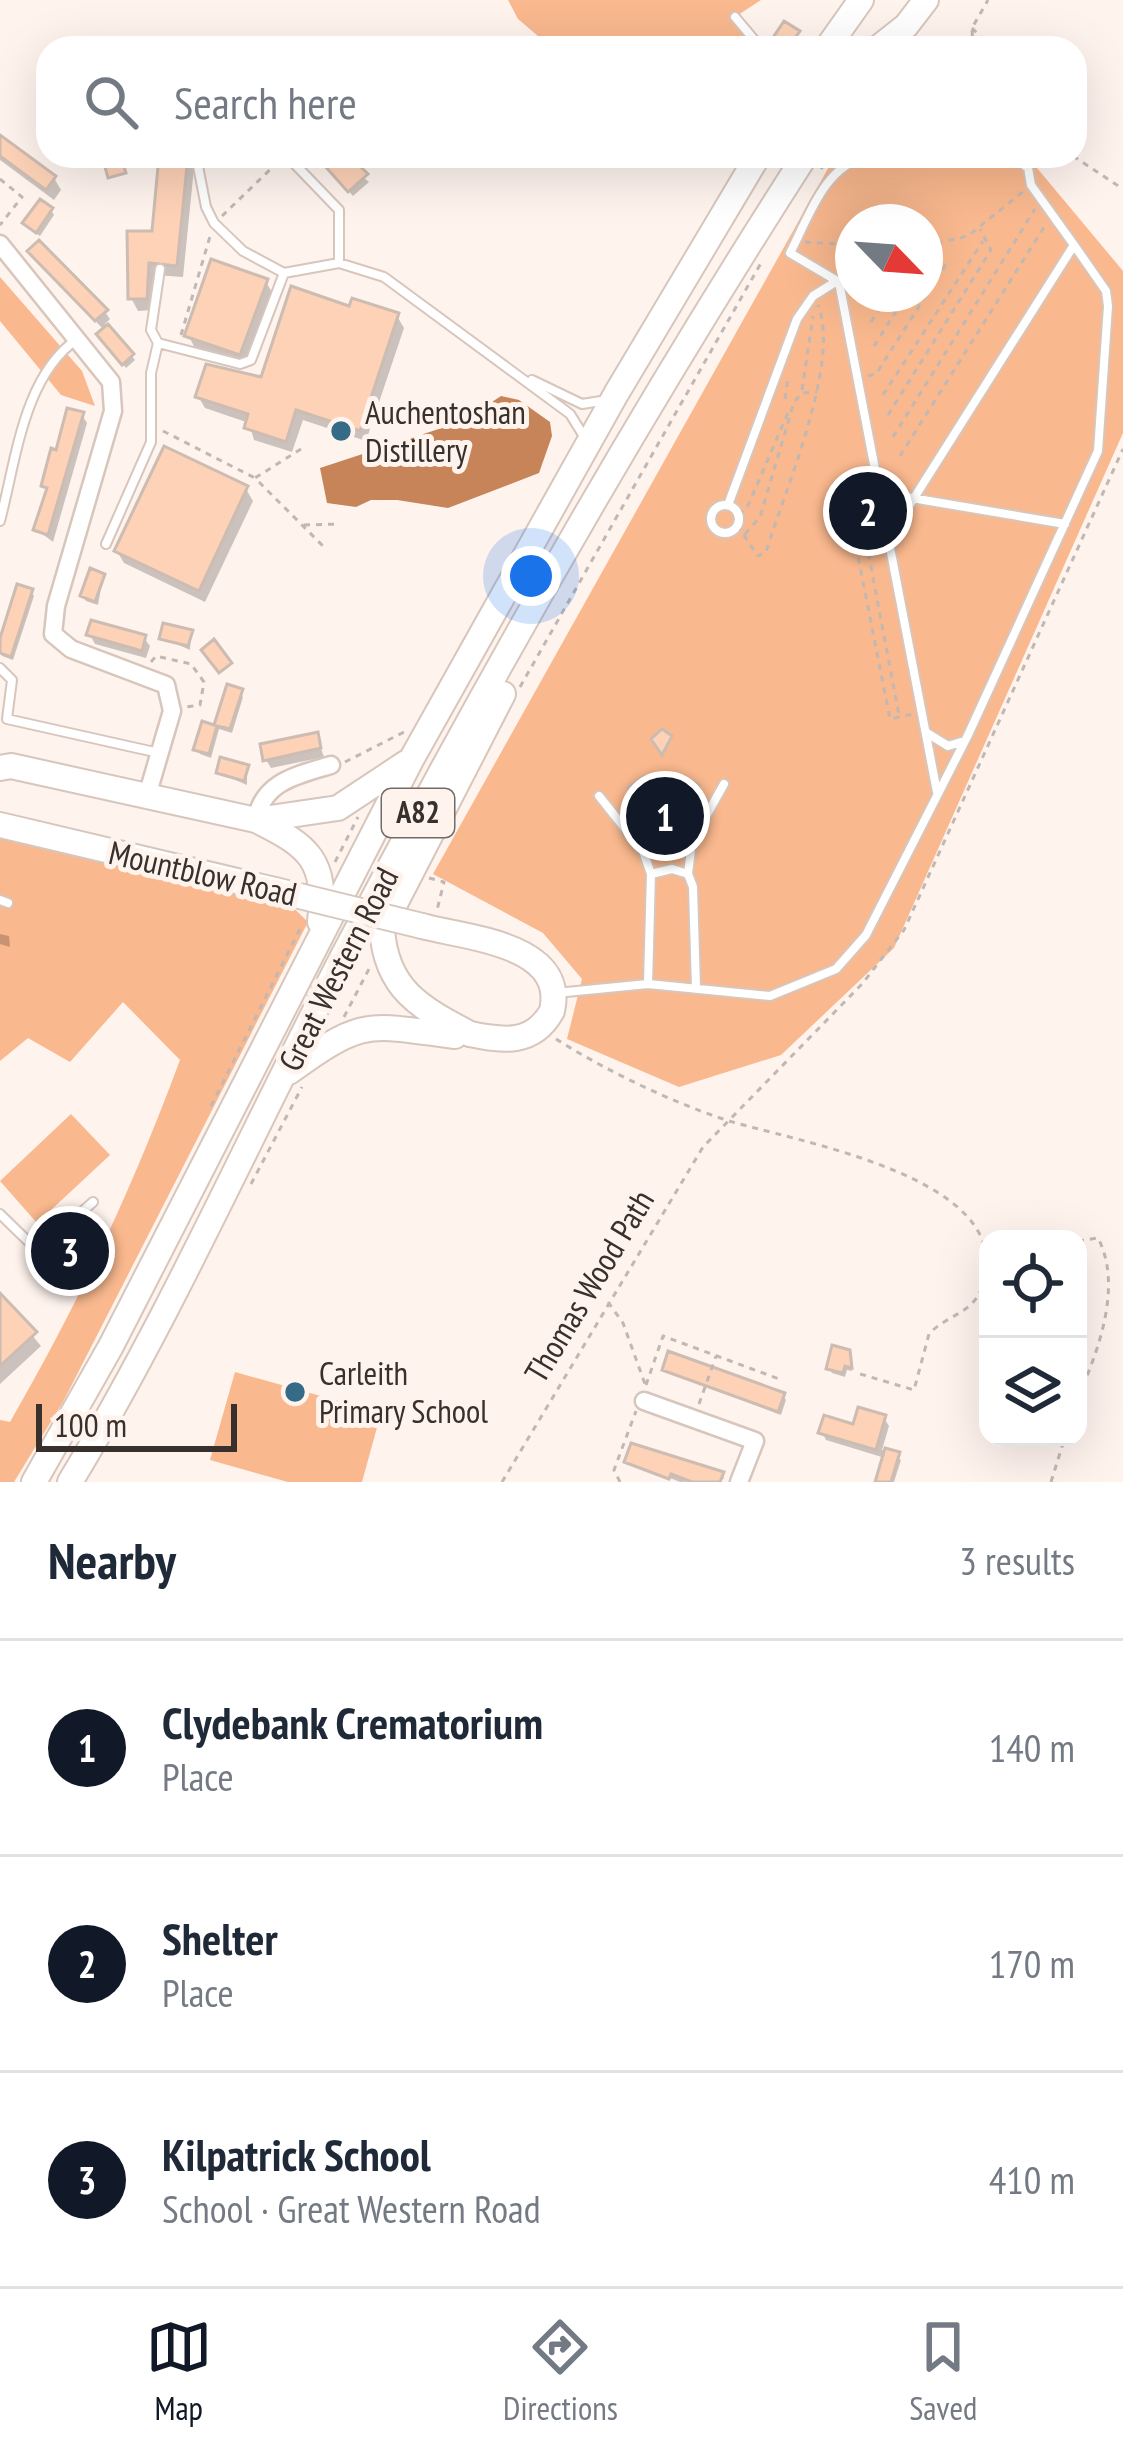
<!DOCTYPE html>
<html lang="en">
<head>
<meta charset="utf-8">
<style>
	:root { --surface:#fff; --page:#f6f6f7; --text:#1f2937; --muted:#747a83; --line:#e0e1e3; --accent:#111827 }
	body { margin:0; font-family:"PT Sans Narrow",sans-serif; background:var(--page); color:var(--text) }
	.controls { position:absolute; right:36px; bottom:36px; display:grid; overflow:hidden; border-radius:24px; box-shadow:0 12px 48px #0002 }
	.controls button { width:108px; height:108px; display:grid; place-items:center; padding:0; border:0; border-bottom:3px solid var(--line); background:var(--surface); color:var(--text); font:60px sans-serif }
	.compass { position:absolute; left:835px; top:204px; width:108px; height:108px; border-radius:50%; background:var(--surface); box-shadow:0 12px 48px #0002; rotate:115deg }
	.scale { position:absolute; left:36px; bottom:30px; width:201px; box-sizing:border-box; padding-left:12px; border:6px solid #37302c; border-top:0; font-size:33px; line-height:42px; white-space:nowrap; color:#37302c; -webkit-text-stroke:9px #fef3ed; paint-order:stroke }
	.you { position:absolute; left:531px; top:576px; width:42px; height:42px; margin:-30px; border:9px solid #fff; border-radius:50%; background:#1a73e8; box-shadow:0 0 0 18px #1a73e833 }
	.badge { display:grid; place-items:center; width:78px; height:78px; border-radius:50%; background:var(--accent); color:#fff; font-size:39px; font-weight:700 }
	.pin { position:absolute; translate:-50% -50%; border:6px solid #fff; box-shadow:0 3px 12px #0006 }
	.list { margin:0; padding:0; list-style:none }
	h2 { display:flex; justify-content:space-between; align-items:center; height:156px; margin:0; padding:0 48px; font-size:51px }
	h2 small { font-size:39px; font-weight:400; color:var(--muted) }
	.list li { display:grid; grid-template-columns:78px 1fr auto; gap:36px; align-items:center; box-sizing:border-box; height:216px; padding:0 48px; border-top:3px solid var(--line) }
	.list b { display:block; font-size:45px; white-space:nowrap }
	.list p { margin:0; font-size:39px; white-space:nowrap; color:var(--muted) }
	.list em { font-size:39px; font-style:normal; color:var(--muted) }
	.icon { flex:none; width:66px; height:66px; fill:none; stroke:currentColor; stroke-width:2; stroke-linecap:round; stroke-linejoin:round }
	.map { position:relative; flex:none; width:1123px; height:1482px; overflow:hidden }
	.search { position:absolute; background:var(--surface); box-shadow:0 12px 48px #0002; left:36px; right:36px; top:36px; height:132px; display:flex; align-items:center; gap:30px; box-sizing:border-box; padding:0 42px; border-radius:36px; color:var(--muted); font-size:45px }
	.sheet { height:804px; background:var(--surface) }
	nav { display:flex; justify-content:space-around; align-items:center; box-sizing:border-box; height:168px; border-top:3px solid var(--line); background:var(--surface); font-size:33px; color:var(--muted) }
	nav a { display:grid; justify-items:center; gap:6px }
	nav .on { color:var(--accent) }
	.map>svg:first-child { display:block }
	.green { fill:#f9b88e; fill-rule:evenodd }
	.water { fill:#c68458 }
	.shadow { fill:#0003 }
	.building { fill:#fdd2b7; stroke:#cdbcb2; stroke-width:3 }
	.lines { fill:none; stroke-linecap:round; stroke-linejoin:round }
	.lane-casing { stroke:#d7c6bc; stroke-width:12 }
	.street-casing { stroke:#d7c6bc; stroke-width:21 }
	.secondary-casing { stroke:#d7c6bc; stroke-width:28 }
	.primary-casing { stroke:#d7c6bc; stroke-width:28 }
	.path { stroke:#c2b8b3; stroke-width:3; stroke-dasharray:6 6; stroke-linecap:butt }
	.lane { stroke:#fff; stroke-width:8 }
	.street { stroke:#fff; stroke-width:16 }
	.secondary { stroke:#fff; stroke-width:24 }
	.primary { stroke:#fff; stroke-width:24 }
	.secondary-bridge-casing { stroke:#d7c6bc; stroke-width:28; stroke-linecap:butt }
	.secondary-bridge { stroke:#fff; stroke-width:24 }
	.poi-dot { fill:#366b87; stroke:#fef3ed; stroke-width:4.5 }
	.labels { text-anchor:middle; stroke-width:10; stroke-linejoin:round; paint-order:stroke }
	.shield { fill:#fef3ed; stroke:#736a66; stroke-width:3 }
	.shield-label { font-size:30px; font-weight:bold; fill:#37302c }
	.poi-label { font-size:33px; fill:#37302c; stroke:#fef3ed; text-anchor:start }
	.street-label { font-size:33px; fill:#37302c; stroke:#fef3ed }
</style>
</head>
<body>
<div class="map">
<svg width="1123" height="1482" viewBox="0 0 1123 1482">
	<rect width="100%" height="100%" fill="#fef3ed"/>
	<path class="green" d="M 508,0 L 761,0 L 735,17 L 761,48 L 552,48 L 518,19 Z
		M 835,156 L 1027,156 L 1123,271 L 1123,433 L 894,948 L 781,1055 L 679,1087 L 567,1039 L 582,979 L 543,933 L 433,874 ZM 853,222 L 925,222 L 925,294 L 853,294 Z
		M 0,277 L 82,371 L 95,406 L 61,395 L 0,321 Z
		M 0,825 L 275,890 L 308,922 L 63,1402 L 14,1482 L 0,1482 L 0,1420 L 10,1422 C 80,1300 131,1192 180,1060 L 123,1002 L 70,1062 L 28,1038 L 0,1061 Z
		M 71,1114 L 110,1155 L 37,1223 L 0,1181 Z
		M 235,1372 L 381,1413 L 362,1482 L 288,1482 L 210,1460 Z"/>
	<path class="water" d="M 501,396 L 519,400 L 550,422 L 552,436 L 539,473 L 448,508 L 397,500 L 371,500 L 356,507 L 327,503 L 320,468 L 463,421 Z"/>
	<path class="shadow" d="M 798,33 L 794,48 L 784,48 L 776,40 Z
		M 0,139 L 54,178 L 61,190 L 54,200 L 0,160 Z
		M 162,156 L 187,156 L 194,168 L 183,277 L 154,275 L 152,310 L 138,311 L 131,298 L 155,234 Z
		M 316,156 L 338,156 L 369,182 L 353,196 Z
		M 51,210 L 54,215 L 40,236 L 29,229 L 26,223 Z
		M 35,259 L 105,312 L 110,319 L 105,324 L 135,360 L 126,368 L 103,340 L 105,331 Z
		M 266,282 L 273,294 L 248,365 L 195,348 L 188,335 Z
		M 351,309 L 397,316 L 404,328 L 366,441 L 303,420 L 292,452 L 254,440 L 249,423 L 205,408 L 198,396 L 263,380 Z
		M 82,415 L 87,423 L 53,542 L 36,529 L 48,494 L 44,486 Z
		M 246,489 L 253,501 L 205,602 L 124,563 L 117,551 Z
		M 103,577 L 98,605 L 86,601 L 83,596 Z
		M 31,591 L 34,596 L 13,660 L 2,656 L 0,647 Z
		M 191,633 L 190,650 L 163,638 Z
		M 90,635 L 144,638 L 150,646 L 146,658 L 95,644 Z
		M 229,688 L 243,697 L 232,733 L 219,729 L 211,758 L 200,754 L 197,749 L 216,728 Z
		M 316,735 L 324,757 L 271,768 L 266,760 Z
		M 247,768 L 247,785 L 219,773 Z
		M 697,787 L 707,813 L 687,857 L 659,857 L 637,798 Z
		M 0,934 L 9,936 L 10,947 L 0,944 Z
		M 0,1297 L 41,1346 L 0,1384 Z
		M 848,1352 L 852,1371 L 847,1370 L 845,1377 L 832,1373 L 829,1368 Z
		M 665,1370 L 783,1395 L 786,1400 L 781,1415 Z
		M 884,1418 L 889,1426 L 882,1450 L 901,1460 L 894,1482 L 878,1482 L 885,1458 L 826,1440 L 822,1432 Z
		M 627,1461 L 722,1474 L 724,1479 L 680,1482 Z"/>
	<path class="building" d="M 784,21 L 800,31 L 788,48 L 772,39 Z
		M 0,135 L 56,176 L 46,190 L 0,156 Z
		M 102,156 L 121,156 L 126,173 L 108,178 Z
		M 159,156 L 188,156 L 177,266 L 149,263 L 147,299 L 128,299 L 127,231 L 152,231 Z
		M 316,156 L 370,156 L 360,166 L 368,174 L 348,192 Z
		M 40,199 L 53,208 L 36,233 L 22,223 Z
		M 39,240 L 108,310 L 95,321 L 27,251 Z
		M 211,259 L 268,279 L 240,355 L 184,336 Z
		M 291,286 L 349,306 L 352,298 L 399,313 L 360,431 L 296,410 L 286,442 L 244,428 L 248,414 L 195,397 L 206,364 L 261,377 Z
		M 108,324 L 134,354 L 122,365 L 96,334 Z
		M 67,408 L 84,412 L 48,535 L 33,530 L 47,488 L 41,486 L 51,448 L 56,450 Z
		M 164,446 L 248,486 L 199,591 L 114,551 Z
		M 90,568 L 105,574 L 95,602 L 80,596 Z
		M 17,584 L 33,589 L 11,657 L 0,653 L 0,638 Z
		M 91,620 L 146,635 L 142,651 L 86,635 Z
		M 163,623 L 193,630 L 188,646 L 159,639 Z
		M 214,639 L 232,663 L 219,673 L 201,650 Z
		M 227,684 L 243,689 L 230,729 L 217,726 L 209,754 L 193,750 L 202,721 L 214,725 Z
		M 662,729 L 672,736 L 662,755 L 651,739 Z
		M 318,732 L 321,748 L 263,761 L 260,744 Z
		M 220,757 L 249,765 L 244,781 L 216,773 Z
		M 681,775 L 699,785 L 694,793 L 702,799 L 682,832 L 682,846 L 649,846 L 648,832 L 627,800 L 633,797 L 628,788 L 643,777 Z
		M 0,1293 L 37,1332 L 0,1366 Z
		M 832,1345 L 850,1350 L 852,1368 L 845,1366 L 843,1373 L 826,1369 Z
		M 668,1351 L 785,1393 L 778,1412 L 662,1370 Z
		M 858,1407 L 886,1415 L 876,1450 L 818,1433 L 824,1415 L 853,1424 Z
		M 631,1443 L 724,1472 L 720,1482 L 692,1482 L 671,1474 L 669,1479 L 624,1462 Z
		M 885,1448 L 900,1452 L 891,1482 L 875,1482 Z"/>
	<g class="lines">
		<defs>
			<path id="lane" d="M 735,17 L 761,48
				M 196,156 L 206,207 L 214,223 L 243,251 L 284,273 L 339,263 L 384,277 L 570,414 L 585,438
				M 287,156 L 339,210 L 339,263
				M 867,156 C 824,166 809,217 790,253 L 839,282 L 937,792
				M 1012,156 L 1028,168 L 1031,185 L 1074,245
				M 160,269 L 151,330 L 158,343 L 240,364 L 251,360 L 284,273
				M 532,380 L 582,404 L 601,401
				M 879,487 L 894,495 L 1065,524
				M711 519a14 14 0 1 1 28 0a14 14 0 1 1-28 0Z
				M 728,505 L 797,319 L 813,296 L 837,281
				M 0,521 C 16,461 23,377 77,339
				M 106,544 L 151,442 L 151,373 L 158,343
				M 0,668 L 12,680 L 7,719 L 159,753
				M 927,733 L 948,746 L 961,742
				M 599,796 L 643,851 L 651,874
				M 688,874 L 692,841 L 724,784
				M 0,900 L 8,903
				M 648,984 L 770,996 L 836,969 L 866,935 L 968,735 L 1098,451 L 1108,306 L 1106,291 L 1074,245 L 890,536
				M 556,993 L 648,984 L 651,874 L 672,869 L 688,874 L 693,887 L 696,988
				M 0,1214 L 38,1251 L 93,1202"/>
			<path id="street" d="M 0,244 L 111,382 L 113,411 L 56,606 L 53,634 L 71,649 L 166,685 L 172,711 L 147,796
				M 256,820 C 263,781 298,775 331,765
				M 644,1401 L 755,1441 L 739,1482"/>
			<path id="secondary" d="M 0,768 L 11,766 L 256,820
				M 0,825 L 275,890
				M 422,926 C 467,938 567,944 552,1011 C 533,1045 504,1041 470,1034"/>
			<path id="primary" d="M 827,48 L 861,0
				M 878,48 L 906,26 L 926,0
				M 256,820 L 338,808 L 406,763
				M 256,820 C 309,846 327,860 320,922
				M 470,1034 C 421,1008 386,990 382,929 L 503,694
				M 289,1072 C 365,1017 367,1025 455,1036
				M 34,1482 L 111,1346 L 411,760 L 616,394 L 758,156
				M 70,1482 C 172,1313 251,1133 342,958 C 485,684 638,416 805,156"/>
		</defs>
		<use href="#lane" class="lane-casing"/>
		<use href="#street" class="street-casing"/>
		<use href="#secondary" class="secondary-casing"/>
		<use href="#primary" class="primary-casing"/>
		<path class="path" d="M 972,28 L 992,48
			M 973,48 L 972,28 L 988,0
			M 1073,156 L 1123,189
			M 821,169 L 829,156
			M 0,179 L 22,197 L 0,225
			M 222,216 L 280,160
			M 805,242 L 853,245
			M 925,246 L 968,236 L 1025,190
			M 925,262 L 925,265
			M 844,270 L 853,257
			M 865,300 L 869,294
			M 871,322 L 889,294
			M 181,335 L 211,233
			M 874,346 L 907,294
			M 868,376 L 876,374 L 948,261
			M 802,390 L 813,316
			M 883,395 L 983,241
			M 785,399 L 788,377
			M 888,415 L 991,250 L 980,229
			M 163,431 L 255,478
			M 893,437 L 1035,209
			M 301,449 L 255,478 L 326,549
			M 900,456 L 1046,224
			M 738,514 L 747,508 L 790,408
			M 304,525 L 339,524
			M 737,525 L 758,556 L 766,552 C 785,489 841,363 818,305
			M 873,526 L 853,531 L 890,719 L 913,714
			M 864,530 L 899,715
			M 745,534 L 760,517 L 794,402 L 802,393 L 817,392
			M 151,662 L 156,656 L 191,664 L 204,682 L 200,705 L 186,707
			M 520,687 L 761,263
			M 345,762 L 404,732
			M 335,862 L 358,817
			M 429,878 L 444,882 L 437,910
			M 344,1017 L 370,967
			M 556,1039 C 605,1070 667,1100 723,1119 C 789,1141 1022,1176 982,1287 C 973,1314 946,1315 929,1334 L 914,1390 L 857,1373
			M 211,1106 L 301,927
			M 251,1184 L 302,1087
			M 1078,1241 L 1098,1238 C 1123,1286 1098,1352 1078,1397
			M 608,1302 L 623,1323 L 645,1384
			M 646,1385 L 663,1336 L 779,1379
			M 699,1404 L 716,1356
			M 502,1482 L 703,1147 L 862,984 L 904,930 L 1123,449
			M 620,1482 L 614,1470 L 636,1411
			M 1051,1482 L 1065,1437"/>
		<use href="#lane" class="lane"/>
		<use href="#street" class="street"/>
		<use href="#secondary" class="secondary"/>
		<use href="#primary" class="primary"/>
		<defs>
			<path id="secondary-bridge" d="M 275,890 L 422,926"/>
		</defs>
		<use href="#secondary-bridge" class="secondary-bridge-casing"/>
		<use href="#secondary-bridge" class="secondary-bridge"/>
	</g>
	<g class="poi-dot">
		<circle cx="341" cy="431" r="12"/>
		<circle cx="295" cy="1392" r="12"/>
	</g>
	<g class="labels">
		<rect class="shield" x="382" y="789" width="72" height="48" rx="9"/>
		<g class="shield-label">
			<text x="418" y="823">A82</text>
		</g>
		<g class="poi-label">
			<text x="365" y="424">Auchentoshan<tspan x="365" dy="38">Distillery</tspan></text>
			<text x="319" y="1385">Carleith<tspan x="319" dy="38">Primary School</tspan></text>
		</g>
		<g class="street-label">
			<text transform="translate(203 873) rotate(13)" y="12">Mountblow Road</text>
			<text transform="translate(338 969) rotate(-63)" y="12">Great Western Road</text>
			<text transform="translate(589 1286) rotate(-59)" y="12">Thomas Wood Path</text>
		</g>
	</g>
</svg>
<div class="controls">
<button><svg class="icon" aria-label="locate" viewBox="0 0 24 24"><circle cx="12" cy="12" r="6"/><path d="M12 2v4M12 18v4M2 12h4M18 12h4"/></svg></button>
<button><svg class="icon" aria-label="layers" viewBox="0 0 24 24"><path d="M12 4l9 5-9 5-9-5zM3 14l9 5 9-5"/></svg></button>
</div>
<svg class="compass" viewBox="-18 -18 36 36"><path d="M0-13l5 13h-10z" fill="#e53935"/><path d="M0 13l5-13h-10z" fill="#747a83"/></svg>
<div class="scale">100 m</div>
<div class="you"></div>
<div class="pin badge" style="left:665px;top:816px">1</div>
<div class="pin badge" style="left:868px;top:511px">2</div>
<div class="pin badge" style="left:70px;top:1251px">3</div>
<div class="search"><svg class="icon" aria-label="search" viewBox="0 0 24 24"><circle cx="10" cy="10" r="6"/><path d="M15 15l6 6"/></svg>Search here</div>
</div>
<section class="sheet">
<h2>Nearby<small>3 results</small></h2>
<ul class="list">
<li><span class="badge">1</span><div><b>Clydebank Crematorium</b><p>Place</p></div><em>140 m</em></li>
<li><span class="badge">2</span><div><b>Shelter</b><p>Place</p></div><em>170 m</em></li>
<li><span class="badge">3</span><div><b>Kilpatrick School</b><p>School · Great Western Road</p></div><em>410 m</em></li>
</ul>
</section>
<nav>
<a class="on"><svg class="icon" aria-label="map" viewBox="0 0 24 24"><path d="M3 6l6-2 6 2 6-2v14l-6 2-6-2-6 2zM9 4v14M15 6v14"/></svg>Map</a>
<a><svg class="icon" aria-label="directions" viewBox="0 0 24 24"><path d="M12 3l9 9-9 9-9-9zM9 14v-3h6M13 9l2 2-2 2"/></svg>Directions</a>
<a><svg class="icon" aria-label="saved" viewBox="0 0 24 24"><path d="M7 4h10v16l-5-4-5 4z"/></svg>Saved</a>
</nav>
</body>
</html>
